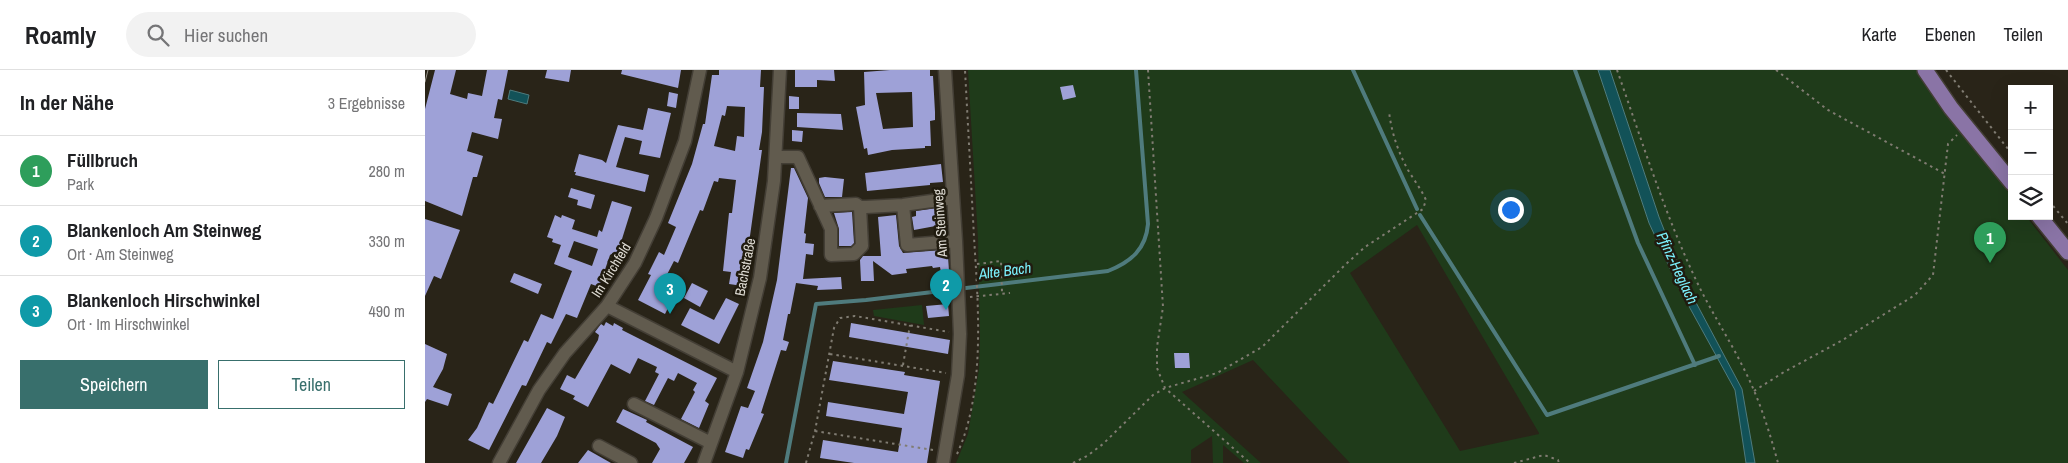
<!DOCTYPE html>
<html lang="de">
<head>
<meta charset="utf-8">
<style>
	:root { --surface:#fff; --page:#f2f2f2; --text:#202124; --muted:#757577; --line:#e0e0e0; --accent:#386f6c }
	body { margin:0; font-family:"Archivo Narrow",sans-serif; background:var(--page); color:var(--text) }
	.controls { position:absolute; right:15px; top:15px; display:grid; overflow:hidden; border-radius:0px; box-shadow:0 5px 20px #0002 }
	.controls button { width:45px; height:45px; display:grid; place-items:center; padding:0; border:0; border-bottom:1px solid var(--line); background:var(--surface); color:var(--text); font:25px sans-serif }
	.you { position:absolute; left:1085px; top:139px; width:18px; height:18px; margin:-12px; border:4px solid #fff; border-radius:50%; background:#1a73e8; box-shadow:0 0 0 8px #1a73e833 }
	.badge { display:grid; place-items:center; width:32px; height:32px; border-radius:50%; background:var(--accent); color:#fff; font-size:16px; font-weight:700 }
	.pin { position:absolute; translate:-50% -41px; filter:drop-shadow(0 1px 2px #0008) }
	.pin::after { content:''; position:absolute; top:26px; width:18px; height:15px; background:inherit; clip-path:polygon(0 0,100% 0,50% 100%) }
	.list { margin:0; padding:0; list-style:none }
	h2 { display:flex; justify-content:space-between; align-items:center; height:65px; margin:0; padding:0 20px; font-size:21px }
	h2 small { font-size:16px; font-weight:400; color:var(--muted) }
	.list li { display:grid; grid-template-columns:32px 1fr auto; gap:15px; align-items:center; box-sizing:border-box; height:70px; padding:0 20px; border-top:1px solid var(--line) }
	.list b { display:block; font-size:19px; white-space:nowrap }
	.list p { margin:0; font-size:16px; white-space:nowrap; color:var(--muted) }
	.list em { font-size:16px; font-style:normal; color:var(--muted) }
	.actions { display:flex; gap:10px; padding:15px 20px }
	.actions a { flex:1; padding:11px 0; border:1px solid var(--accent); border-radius:0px; text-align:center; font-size:18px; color:var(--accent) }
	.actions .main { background:var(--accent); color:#fff }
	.icon { flex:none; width:28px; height:28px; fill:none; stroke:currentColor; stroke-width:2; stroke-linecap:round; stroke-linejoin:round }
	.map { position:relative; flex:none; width:1643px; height:393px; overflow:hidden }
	header { display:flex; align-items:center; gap:30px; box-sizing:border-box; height:70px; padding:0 25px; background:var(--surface); border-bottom:1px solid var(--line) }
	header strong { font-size:24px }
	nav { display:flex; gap:28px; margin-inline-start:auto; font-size:18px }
	.search { width:350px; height:45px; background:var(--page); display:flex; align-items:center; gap:12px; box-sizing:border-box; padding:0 18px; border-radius:28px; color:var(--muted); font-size:19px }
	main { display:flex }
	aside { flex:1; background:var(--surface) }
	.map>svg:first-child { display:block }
	.green { fill:#1f3b1a; fill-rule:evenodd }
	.water { fill:#125258; stroke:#4f7b7d }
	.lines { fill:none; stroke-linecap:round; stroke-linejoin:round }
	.stream { stroke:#4f7b7d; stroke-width:4 }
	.building { fill:#9ea1d7; fill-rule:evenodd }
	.minor-casing { stroke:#433e35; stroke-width:15 }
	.major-casing { stroke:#433e35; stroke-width:18 }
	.path { stroke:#807c72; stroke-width:2; stroke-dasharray:2.5 4; stroke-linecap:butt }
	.minor { stroke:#615b4e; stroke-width:12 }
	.major { stroke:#8a74a6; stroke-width:15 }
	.tram { stroke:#959188; stroke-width:1 }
	.labels { text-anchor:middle; stroke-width:5; stroke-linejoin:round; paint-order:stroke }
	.street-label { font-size:14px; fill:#dddad2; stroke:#201b0f }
	.water-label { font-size:15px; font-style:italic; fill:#7bf0fc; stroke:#201b0f }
</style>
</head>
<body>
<header>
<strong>Roamly</strong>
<div class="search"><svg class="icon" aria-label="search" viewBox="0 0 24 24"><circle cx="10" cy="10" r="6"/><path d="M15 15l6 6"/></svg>Hier suchen</div>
<nav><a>Karte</a><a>Ebenen</a><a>Teilen</a></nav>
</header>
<main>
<aside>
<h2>In der Nähe<small>3 Ergebnisse</small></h2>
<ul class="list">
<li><span class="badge" style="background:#2e9e5b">1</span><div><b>Füllbruch</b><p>Park</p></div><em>280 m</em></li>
<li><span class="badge" style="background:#0f9aa8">2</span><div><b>Blankenloch Am Steinweg</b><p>Ort · Am Steinweg</p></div><em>330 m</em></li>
<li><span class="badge" style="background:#0f9aa8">3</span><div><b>Blankenloch Hirschwinkel</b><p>Ort · Im Hirschwinkel</p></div><em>490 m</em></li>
</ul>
<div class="actions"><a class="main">Speichern</a><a>Teilen</a></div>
</aside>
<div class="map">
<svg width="1643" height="393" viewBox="0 0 1643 393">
	<rect width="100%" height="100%" fill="#292418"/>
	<path class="green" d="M 543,0 L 1492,0 L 1587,127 L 1587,146 L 1601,146 L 1643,200 L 1643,393 L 925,393 L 828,290 L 757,322 L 836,393 L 819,393 L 798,375 L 798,393 L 788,393 L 787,366 L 766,380 L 766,393 L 531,393 L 543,364 L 554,299 L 555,267 L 553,169 ZM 992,155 L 1114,363 L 1114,364 L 1035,381 L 925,203 Z
		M 497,235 L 499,255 L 449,246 L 448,240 Z"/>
	<path class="water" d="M 1173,0 L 1185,0 L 1234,147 L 1259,210 L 1317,319 L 1330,393 L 1321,393 L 1310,320 L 1255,220 L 1224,153 Z
		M 85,20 L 104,25 L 102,34 L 83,29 Z"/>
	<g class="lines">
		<path class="stream" d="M 928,0 L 992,139
			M 1150,0 L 1213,173 L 1270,295
			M 995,145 L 1122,345 L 1294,286
			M 361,393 L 391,234 L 441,230 L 683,201 C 706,192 721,179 723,154 L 711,0"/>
	</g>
	<path class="building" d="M 10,0 L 31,0 L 25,24 L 42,29 L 43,23 L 57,26 L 62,0 L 83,0 L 77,30 L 73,29 L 69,48 L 77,49 L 73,69 L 47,62 L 42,81 L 58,86 L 52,107 L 48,107 L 37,146 L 0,131 L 0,39 Z
		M 122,0 L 146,0 L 144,12 L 120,8 Z
		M 197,0 L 256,0 L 253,18 L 196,4 Z
		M 294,0 L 336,0 L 335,17 L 339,17 L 337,62 L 334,80 L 337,80 L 318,216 L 304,214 L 306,202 L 298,201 L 304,143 L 307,143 L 311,110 L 294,108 L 293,112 L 289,111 L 278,141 L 275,140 L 253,193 L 249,191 L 233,222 L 247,230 L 240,244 L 213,230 L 226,205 L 223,204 L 234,182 L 239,185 L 251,157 L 243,153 L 267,94 L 278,54 L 280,54 L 287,5 L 294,5 ZM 302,36 L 320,37 L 319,67 L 312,66 L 310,81 L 289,76 L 297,45 L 300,46 Z
		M 370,0 L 409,0 L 410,11 L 392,10 L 392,17 L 370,17 Z
		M 465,0 L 505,0 L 505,6 L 508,6 L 510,42 L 510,50 L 505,51 L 506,76 L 500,76 L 500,78 L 467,80 L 443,85 L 442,78 L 439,79 L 431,37 L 440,35 L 439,2 ZM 487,22 L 488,57 L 458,59 L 451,23 Z
		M 648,15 L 651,27 L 638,30 L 635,17 Z
		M 244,22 L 253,24 L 251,38 L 242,36 Z
		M 364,26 L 374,27 L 374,39 L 364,39 Z
		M 223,38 L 246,43 L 235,88 L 214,84 L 217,71 L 200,67 L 191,97 L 224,105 L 220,122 L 150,105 L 151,102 L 149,102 L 154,84 L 177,90 L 181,93 L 193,55 L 218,60 Z
		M 372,43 L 416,44 L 418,60 L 372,57 Z
		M 367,60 L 378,61 L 377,72 L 367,71 Z
		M 516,94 L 518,112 L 505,113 L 505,115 L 442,121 L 440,103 Z
		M 366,98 L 369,98 L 383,128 L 379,163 L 381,164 L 380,173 L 389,174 L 388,185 L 381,184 L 378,209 L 416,207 L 417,219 L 392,220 L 393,216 L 371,213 L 365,244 L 363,244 L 358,270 L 364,272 L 361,281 L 356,280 L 336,343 L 339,344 L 324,380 L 321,379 L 318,388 L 300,382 L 316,336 L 323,338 L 330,321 L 322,318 L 338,272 L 352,210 Z
		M 400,107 L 419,109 L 417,127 L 400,127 L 394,113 L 394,108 Z
		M 146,118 L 170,125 L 166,139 L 152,135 L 153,130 L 143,127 Z
		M 187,131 L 207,137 L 192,185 L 188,183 L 185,185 L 174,217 L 166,214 L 152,248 L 141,244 L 126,274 L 122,272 L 101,316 L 97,315 L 64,380 L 43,370 L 52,358 L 64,332 L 68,334 L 99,270 L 103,272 L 116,244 L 128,249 L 147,201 L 129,194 L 136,175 L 127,172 L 128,169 L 122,167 L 130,145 L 136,148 L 137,145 L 150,150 L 147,159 L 172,167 L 174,160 L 177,162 ZM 149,171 L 173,179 L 167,196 L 143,187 Z
		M 520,137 L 521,145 L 515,146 L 516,155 L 489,160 L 487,147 L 491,146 L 491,141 Z
		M 427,142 L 429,173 L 426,176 L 414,176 L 414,159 L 409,143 Z
		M 471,145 L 474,176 L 478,183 L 518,180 L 519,187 L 523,186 L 524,201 L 516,202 L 515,197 L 508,198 L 507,196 L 481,199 L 482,203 L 467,205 L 448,191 L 449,211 L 436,211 L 435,190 L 438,186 L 456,186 L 453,147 Z
		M 0,149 L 35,160 L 16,209 L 9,206 L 0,226 Z
		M 89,203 L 117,214 L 113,224 L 85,212 Z
		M 267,213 L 283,221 L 275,237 L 259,228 Z
		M 301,228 L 314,234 L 294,274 L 256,255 L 265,238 L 289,250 Z
		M 523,234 L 524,246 L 503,248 L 501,236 Z
		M 181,252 L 188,256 L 189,253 L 198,258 L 197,260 L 292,308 L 280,331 L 284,334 L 274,358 L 256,349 L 270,322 L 268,320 L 272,313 L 253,303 L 249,311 L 243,308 L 229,335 L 220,331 L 234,304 L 230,302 L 232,297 L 213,288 L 205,304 L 186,294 L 163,337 L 148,329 L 150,326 L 135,319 L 142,305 L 150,309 L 173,270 L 174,265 L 170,262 L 176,254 L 179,256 Z
		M 426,253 L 525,270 L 523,284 L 424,267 Z
		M 0,274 L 22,284 L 18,299 L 8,317 L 27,324 L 23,336 L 2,329 L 0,332 Z
		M 749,283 L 764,283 L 765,298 L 750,298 Z
		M 408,291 L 480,302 L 479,305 L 515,311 L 502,393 L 429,393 L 395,388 L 398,370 L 473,382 L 477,358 L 401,346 L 403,332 L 479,344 L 483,322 L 404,310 Z
		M 122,338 L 140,347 L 132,366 L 116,393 L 91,393 Z
		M 198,339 L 222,350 L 221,352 L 268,377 L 259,393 L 227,393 L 235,379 L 231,373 L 191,352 Z
		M 163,380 L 186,393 L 153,393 Z"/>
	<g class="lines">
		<defs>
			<path id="minor" d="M 351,87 L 373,87 L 406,159 L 406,185 L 429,184 L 437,176 L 435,137
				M 478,135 L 482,175 L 531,171
				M 395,136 L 431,134 L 435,137 L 441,137 L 478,135 L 528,128
				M 182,236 L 312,302
				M 209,334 L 286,373
				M 174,376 L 206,393
				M 74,393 L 114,320 L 140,283 L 182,236 L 210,193 L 231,148 L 260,71 L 275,0
				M 279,393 L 312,302 L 335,208 L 349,111 L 355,0
				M 518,393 L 533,305 L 535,264 L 531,171 L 520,0"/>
			<path id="major" d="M 1500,0 L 1526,38 L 1587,113
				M 1614,146 L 1643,182"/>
		</defs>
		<use href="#minor" class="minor-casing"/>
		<use href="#major" class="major-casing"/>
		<path class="path" d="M 723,0 L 738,237 L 732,277 L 732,298 L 740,318 L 825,393
			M 1192,0 C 1217,71 1239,142 1271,210 C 1285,240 1303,267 1318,297 C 1334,328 1344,360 1353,393
			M 1351,0 L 1403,40 L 1520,104
			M 1521,0 L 1587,84
			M 1624,131 L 1643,154
			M 552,194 L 576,191 L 577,222
			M 545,227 L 585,223
			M 405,284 L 521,303
			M 478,295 L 485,255
			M 1329,321 L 1359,302 L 1416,271 L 1490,225 L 1508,205 L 1523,74 L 1532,65
			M 390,361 L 508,380
			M 532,384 C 561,321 553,234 549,167 C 546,111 543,56 540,0
			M 381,393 L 390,361 L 409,258 L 415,248 L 430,246 L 524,262
			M 648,393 L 662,386 L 678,374 L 728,325 L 740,318 L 792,303 L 837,277 L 921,194 L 940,177 L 998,139 L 1001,130 C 996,119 989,110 983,100 C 973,82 966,61 964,41
			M 1089,393 L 1119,385 L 1133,390 L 1134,393"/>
		<use href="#minor" class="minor"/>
		<use href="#major" class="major"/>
		<path class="tram" d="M 0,12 L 3,0"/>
	</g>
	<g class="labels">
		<g class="street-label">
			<text transform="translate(515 153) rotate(-94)" y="5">Am Steinweg</text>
			<text transform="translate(320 197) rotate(-79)" y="5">Bachstraße</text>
			<text transform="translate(186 200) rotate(-58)" y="5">Im Kirchfeld</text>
		</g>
		<g class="water-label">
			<text transform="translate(1252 198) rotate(65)" y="5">Pfinz-Heglach</text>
			<text transform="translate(580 201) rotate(-7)" y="5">Alte Bach</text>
		</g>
	</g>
</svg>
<div class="controls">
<button>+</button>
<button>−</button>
<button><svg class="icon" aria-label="layers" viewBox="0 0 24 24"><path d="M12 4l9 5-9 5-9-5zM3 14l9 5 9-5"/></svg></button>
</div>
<div class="you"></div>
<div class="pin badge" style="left:1565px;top:193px;background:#2e9e5b">1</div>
<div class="pin badge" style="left:521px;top:240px;background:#0f9aa8">2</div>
<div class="pin badge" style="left:245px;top:244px;background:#0f9aa8">3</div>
</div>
</main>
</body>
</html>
